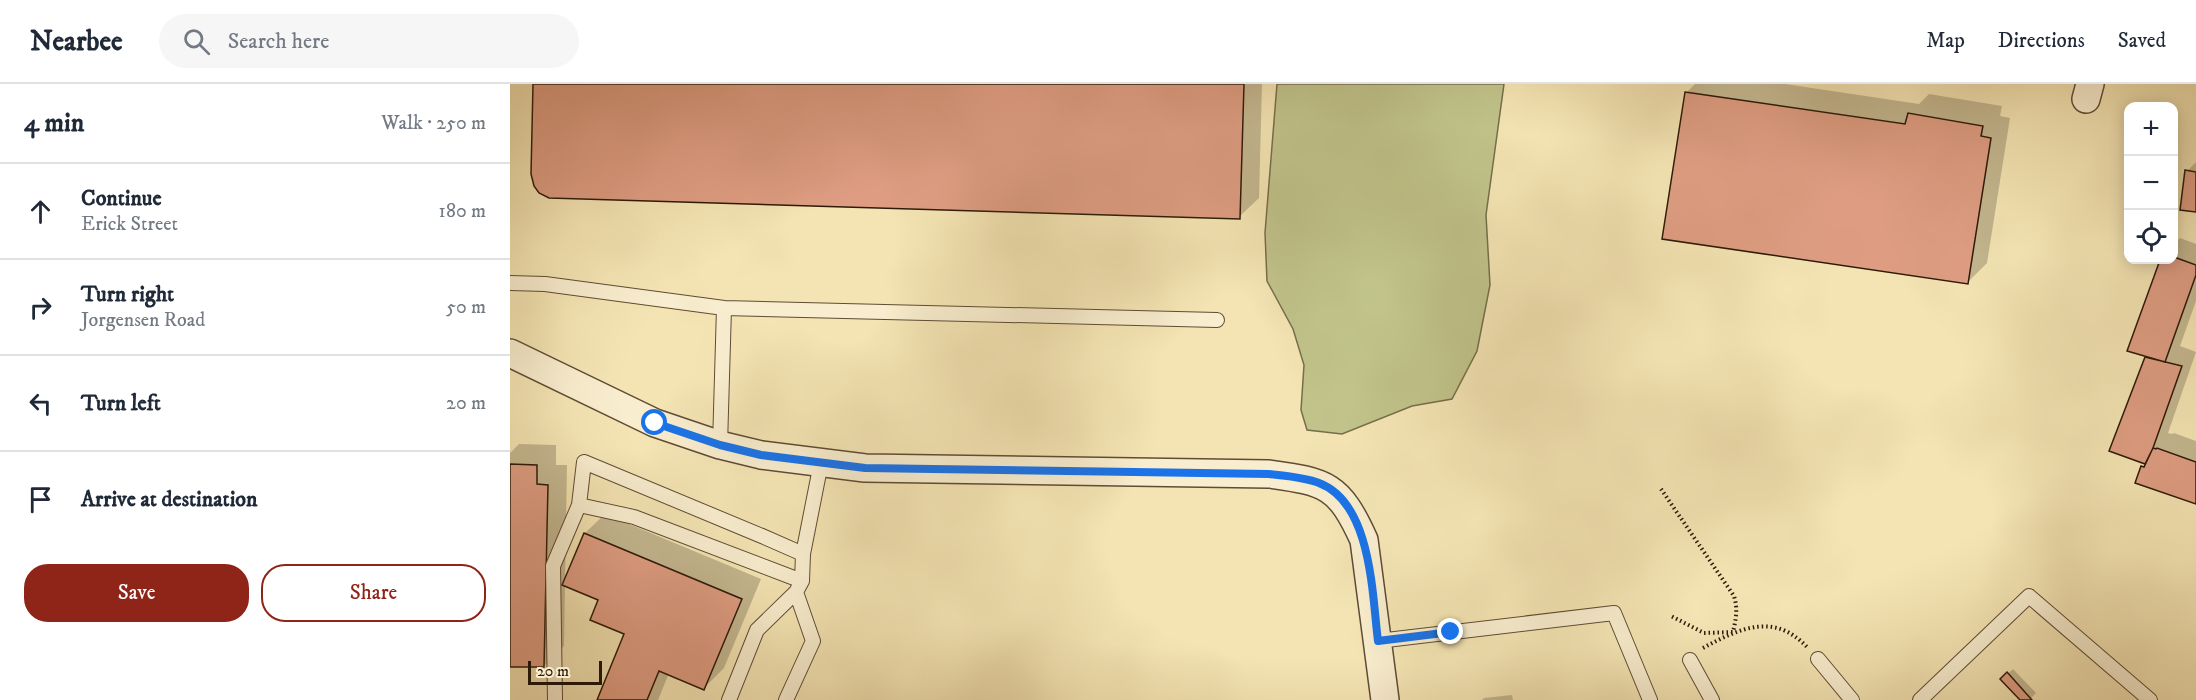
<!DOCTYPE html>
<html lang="en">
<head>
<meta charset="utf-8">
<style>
	:root { --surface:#fff; --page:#f6f6f7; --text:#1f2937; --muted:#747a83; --line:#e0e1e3; --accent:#8f2418 }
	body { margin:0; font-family:"IM FELL DW Pica",serif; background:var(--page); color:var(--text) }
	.controls { position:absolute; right:18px; top:18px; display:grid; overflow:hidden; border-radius:12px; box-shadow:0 3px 15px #0003 }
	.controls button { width:54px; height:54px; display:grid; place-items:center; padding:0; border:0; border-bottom:2px solid var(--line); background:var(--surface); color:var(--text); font:30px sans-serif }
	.scale { position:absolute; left:18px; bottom:15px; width:74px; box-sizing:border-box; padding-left:6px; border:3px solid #2d1a09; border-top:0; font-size:16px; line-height:21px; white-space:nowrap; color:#2d1a09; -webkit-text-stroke:4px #f8edce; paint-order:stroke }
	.stop { position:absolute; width:18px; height:18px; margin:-14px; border:4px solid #1a73e8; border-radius:50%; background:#fff }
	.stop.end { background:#1a73e8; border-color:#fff; box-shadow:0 2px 6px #0008 }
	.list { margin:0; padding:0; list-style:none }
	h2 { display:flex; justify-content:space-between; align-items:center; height:78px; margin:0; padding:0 24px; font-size:26px }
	h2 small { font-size:20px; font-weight:400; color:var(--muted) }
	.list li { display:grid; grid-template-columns:39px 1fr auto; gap:18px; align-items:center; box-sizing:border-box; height:96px; padding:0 24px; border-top:2px solid var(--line) }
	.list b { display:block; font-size:22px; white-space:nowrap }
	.list p { margin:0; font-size:20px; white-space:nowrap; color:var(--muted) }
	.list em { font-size:20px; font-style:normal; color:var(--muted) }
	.actions { display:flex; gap:12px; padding:18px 24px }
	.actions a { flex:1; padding:14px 0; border:2px solid var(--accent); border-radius:24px; text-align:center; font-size:21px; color:var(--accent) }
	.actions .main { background:var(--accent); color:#fff }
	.icon { flex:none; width:33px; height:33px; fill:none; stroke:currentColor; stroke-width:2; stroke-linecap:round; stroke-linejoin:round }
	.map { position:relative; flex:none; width:1686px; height:616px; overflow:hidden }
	header { display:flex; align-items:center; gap:36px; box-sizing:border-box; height:84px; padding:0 30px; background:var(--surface); border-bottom:2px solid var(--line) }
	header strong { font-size:28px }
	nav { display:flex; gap:33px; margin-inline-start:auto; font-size:21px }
	.search { width:420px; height:54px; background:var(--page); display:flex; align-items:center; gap:15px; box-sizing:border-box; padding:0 21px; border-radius:33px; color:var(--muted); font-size:22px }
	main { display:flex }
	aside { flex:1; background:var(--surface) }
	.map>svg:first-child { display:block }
	.green { fill:#c0c38a; stroke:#766e4a; stroke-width:1.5 }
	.shadow { fill:#0003 }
	.building { fill:#de9d82; stroke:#2d1a09; stroke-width:1.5 }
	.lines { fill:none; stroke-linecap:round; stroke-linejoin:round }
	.service-casing { stroke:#5f4c34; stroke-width:16 }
	.minor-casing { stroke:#5f4c34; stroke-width:30 }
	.path { stroke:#2d1a09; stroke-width:4; stroke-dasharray:1.5 3; stroke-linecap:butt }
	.service { stroke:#f8edce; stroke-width:14 }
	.minor { stroke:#f8edce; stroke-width:27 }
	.route { stroke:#1a73e8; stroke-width:8 }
</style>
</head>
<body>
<header>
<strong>Nearbee</strong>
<div class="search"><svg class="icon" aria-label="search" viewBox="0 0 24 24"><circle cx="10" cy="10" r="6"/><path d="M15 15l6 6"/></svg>Search here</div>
<nav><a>Map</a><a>Directions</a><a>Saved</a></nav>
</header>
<main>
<aside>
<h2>4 min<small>Walk · 250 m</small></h2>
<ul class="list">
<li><svg class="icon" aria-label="ahead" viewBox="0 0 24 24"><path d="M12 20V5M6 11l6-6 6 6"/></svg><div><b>Continue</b><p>Erick Street</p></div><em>180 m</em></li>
<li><svg class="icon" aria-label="right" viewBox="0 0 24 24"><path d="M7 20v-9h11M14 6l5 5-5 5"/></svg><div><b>Turn right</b><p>Jorgensen Road</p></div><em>50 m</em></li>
<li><svg class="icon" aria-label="left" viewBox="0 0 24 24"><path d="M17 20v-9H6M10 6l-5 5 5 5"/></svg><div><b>Turn left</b></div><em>20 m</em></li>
<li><svg class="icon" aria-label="arrive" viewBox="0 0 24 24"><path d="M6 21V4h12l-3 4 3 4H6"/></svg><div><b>Arrive at destination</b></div></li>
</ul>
<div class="actions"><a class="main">Save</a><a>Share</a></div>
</aside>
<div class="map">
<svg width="1686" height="616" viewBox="0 0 1686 616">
	<rect width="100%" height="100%" fill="#f4e4b3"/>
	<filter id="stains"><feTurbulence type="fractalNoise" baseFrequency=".00333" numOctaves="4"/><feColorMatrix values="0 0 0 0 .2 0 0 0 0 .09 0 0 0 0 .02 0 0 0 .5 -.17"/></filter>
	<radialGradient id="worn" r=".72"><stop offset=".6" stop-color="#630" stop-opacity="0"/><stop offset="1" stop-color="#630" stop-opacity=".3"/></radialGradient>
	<path class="green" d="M 767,0 L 994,0 L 976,131 L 980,201 L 967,267 L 942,315 L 902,322 L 832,350 L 797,346 L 791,326 L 794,281 L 783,245 L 757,197 L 755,149 Z"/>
	<path class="shadow" d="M 24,0 L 752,0 L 749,114 L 729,133 Z
		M 1185,0 L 1275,0 L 1409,20 L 1419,10 L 1492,22 L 1490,32 L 1500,34 L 1477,179 L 1458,198 L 1177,8 Z
		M 1686,78 L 1686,127 L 1677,87 Z
		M 1670,154 L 1686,160 L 1686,217 L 1670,262 L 1686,268 L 1658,349 L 1662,350 L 1664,349 L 1686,357 L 1686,419 L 1632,383 L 1637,379 L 1601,366 L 1633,277 L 1637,272 L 1619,266 L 1652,176 L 1664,176 L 1664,160 Z
		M 9,360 L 46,361 L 46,381 L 57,381 L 55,497 L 75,449 L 95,430 L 251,495 L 214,584 L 194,604 L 159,589 L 148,616 L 89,616 L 116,549 L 90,515 L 55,500 L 54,562 L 34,582 L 0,581 L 0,369 Z
		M 1503,585 L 1526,609 L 1519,616 L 1512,616 L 1492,595 Z
		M 1002,611 L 1003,616 L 972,616 L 974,614 Z"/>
	<path class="building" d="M 23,0 L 734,0 L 730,135 L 39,114 L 29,109 L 24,102 L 21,90 Z
		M 1175,8 L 1395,40 L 1398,29 L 1473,42 L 1471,52 L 1481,54 L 1458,200 L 1152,155 Z
		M 1675,86 L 1686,88 L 1686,128 L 1670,126 Z
		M 1664,173 L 1686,181 L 1686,191 L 1655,278 L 1617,267 L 1650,176 L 1664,176 Z
		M 1635,273 L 1672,282 L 1643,364 L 1635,380 L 1599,367 Z
		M 1643,364 L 1646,365 L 1647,364 L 1686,378 L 1686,420 L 1625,399 L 1631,382 L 1634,383 Z
		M 0,380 L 27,381 L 27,400 L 38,401 L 34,583 L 0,583 Z
		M 74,449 L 232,515 L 194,606 L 149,587 L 137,616 L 87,616 L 114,550 L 80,536 L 88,516 L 52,501 Z
		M 1497,588 L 1522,616 L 1510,616 L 1490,595 Z"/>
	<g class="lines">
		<defs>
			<path id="service" d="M 0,199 L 35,200 L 214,224
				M 210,361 L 214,224 L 707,236
				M 293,470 L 292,497 L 124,433 L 69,421 L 74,378 L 252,452 L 293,470 L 311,379
				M 868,557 L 1104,529 L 1140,616
				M 1308,575 L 1342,616
				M 1180,576 L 1202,616
				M 45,616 L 43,482 L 69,421
				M 219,616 L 247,546 L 286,508 L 292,497
				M 276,616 L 303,557 L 286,508
				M 1410,616 L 1519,512 L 1640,616"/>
			<path id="minor" d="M 1576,15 L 1580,0
				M 0,269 L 145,339 L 210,361 L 251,371 L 355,384 L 759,390 C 817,398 829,401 854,456 L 875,616"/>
		</defs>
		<use href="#service" class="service-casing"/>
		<use href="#minor" class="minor-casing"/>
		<path class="path" d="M 1151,405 L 1224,512 C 1228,525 1226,535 1223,548 L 1194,549 L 1161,532
			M 1193,564 C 1230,544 1264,528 1297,563"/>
		<use href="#service" class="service"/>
		<use href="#minor" class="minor"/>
	</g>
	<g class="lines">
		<path class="route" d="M 145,339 L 210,361 L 251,371 L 355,384 L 759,390 C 776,392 794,393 809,399 C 862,419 862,511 868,557 L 941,548"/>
	</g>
	<rect width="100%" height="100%" filter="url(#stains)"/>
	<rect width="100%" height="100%" fill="url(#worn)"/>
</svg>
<div class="controls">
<button>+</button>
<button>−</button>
<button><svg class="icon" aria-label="locate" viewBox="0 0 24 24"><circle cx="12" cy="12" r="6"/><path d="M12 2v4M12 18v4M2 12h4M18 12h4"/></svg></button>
</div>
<div class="scale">20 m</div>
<div class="stop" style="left:145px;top:339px"></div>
<div class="stop end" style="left:941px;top:548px"></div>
</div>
</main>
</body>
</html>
